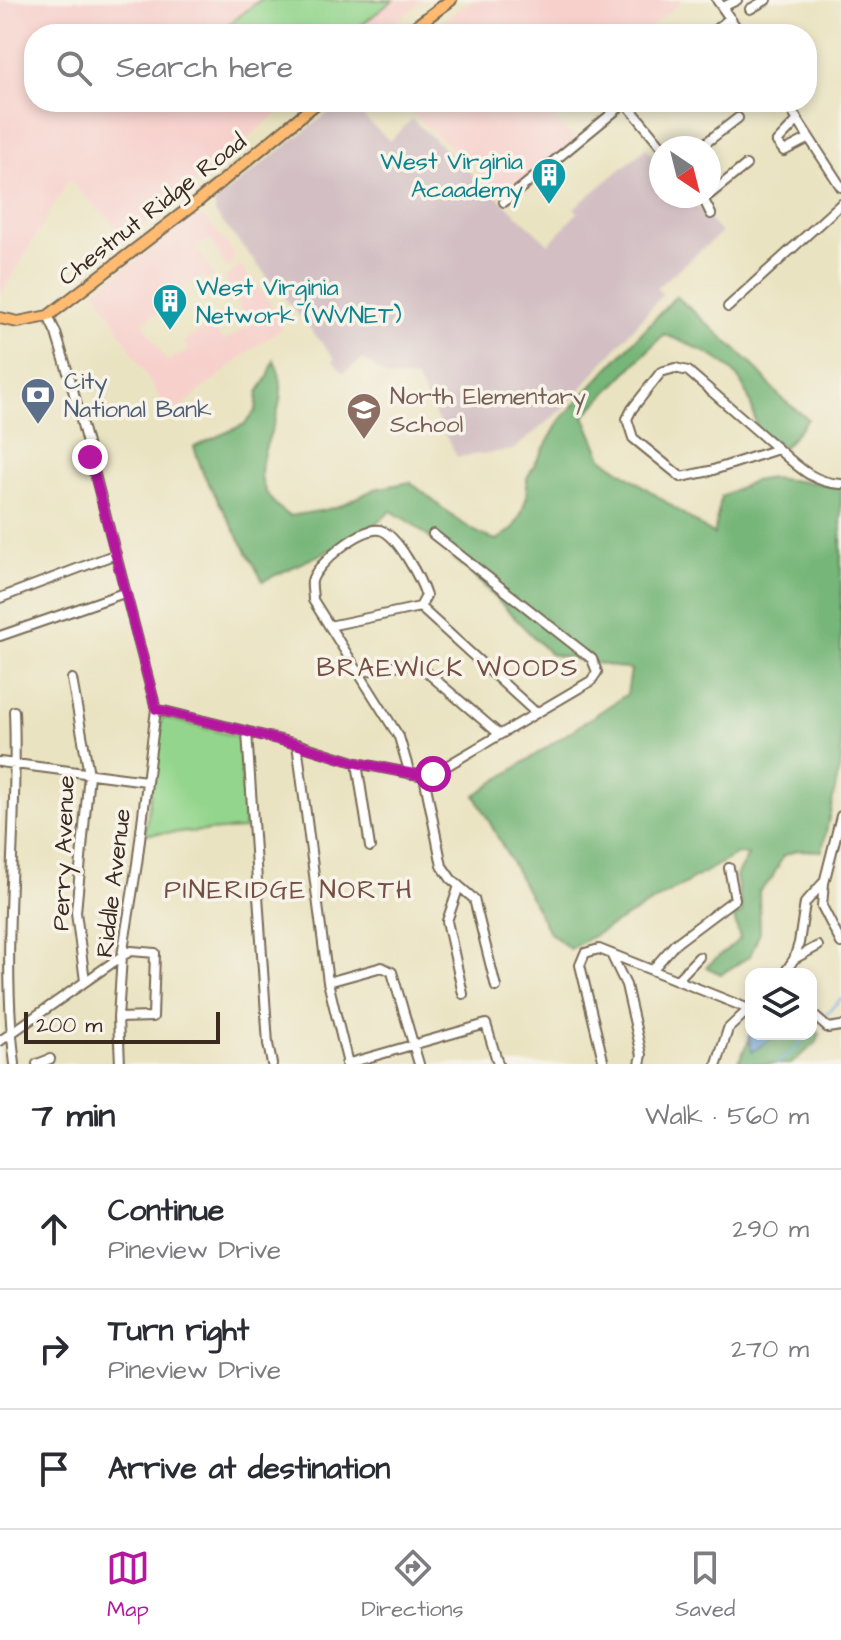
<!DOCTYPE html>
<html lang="en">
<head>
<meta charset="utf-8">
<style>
	:root { --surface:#fff; --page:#f7f7f7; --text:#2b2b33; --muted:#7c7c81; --line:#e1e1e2; --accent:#b5179e }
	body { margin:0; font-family:"Architects Daughter",sans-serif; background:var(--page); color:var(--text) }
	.controls { position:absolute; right:24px; bottom:24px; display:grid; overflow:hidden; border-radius:16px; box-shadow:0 4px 12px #0003 }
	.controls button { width:72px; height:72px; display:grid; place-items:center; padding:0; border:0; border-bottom:2px solid var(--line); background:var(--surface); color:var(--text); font:40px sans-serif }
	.compass { position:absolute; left:649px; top:136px; width:72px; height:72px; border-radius:50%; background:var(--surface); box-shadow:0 4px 12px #0003; rotate:145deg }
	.scale { position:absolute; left:24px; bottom:20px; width:196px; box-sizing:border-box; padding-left:8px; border:4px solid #3b2a1e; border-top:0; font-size:22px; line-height:28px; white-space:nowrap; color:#3b2a1e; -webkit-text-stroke:6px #f7f3e8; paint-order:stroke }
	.stop { position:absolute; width:24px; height:24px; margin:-18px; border:6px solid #b5179e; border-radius:50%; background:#fff }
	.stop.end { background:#b5179e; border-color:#fff; box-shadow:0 2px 8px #0008 }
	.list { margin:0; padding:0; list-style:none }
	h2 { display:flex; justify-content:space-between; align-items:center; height:104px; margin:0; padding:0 32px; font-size:34px }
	h2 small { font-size:26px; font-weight:400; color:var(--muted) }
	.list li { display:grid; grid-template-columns:52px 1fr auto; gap:24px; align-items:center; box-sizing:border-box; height:120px; padding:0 32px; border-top:2px solid var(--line) }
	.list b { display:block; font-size:30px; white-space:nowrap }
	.list p { margin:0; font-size:26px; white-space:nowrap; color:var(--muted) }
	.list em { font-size:26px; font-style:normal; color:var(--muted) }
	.icon { flex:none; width:44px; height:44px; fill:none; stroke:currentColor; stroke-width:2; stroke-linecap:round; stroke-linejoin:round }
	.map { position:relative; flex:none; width:841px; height:1064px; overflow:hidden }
	.search { position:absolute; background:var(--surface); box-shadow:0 4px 12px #0003; left:24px; right:24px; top:24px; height:88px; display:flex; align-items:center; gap:20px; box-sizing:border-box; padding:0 28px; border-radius:32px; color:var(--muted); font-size:30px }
	.sheet { height:464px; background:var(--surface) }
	nav { display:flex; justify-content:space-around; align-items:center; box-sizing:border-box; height:112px; border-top:2px solid var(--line); background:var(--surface); font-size:22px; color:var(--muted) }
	nav a { display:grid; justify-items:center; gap:4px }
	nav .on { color:var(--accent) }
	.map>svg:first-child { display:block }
	.built { fill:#f7d0cc }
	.industrial { fill:#d2bec3 }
	.green { fill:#93d58c; stroke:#678055; stroke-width:2 }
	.forest { fill:#76b678; stroke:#58704b; stroke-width:2 }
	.water { fill:#75afe5; stroke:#586c82; stroke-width:2 }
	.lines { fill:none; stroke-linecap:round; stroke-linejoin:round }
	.stream { stroke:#75afe5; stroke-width:2 }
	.minor-casing { stroke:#786b57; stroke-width:12 }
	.major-casing { stroke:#786b57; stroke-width:14 }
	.minor { stroke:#fff; stroke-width:8 }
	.major { stroke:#febb71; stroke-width:10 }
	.route { stroke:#b5179e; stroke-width:10 }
	.labels { text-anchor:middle; stroke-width:7; stroke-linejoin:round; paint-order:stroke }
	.culture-label { font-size:24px; fill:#0d838f; stroke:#f7f3e8; text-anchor:end }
	.street-label { font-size:24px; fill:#3b2a1e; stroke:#f7f3e8 }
	.service-label { font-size:24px; fill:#4e5e75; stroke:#f7f3e8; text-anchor:start }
	.education-label { font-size:24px; fill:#785e54; stroke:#f7f3e8; text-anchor:start }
	.neighbourhood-label { font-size:26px; letter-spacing:2px; fill:#744f43; stroke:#f7f3e8 }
</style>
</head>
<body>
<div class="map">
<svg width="841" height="1064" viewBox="0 0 841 1064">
	<rect width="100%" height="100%" fill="#f7f3e8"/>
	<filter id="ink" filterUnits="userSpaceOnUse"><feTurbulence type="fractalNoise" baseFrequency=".0125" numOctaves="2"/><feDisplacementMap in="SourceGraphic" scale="16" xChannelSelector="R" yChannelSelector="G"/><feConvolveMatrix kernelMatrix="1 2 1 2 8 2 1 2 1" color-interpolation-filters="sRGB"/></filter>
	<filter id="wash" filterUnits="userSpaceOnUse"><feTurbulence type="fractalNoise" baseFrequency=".006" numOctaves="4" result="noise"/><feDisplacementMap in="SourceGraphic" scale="32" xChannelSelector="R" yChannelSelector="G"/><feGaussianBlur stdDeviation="1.8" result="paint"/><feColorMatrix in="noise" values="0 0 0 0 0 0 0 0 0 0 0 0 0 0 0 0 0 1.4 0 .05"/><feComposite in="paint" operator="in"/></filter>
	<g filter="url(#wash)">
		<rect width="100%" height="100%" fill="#eae3c1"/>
		<path class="built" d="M 0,0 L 423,0 L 379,34 L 34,34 L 34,102 L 291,102 L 130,236 L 115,226 L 69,180 L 0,296 Z
			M 471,0 L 683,0 L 643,34 L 426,34 Z
			M 398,102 L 562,102 L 550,113 L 576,140 L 505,198 L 475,169 L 479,166 L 455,151 Z
			M 195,214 L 207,220 L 234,254 L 233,262 L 227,269 L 210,239 L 197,247 L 214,276 L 206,280 L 203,276 L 157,305 L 160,312 L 143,322 L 167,362 L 189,350 L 184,341 L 220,320 L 222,325 L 215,330 L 223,341 L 253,324 L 250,318 L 246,319 L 225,282 L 225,278 L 240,266 L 281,317 L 283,324 L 282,328 L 248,352 L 170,416 L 96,290 Z"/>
		<path class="industrial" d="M 342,102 L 347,102 L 390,141 L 412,119 L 549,244 L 578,212 L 574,208 L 646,148 L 661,165 L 661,196 L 688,196 L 721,233 L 656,288 L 663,294 L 563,409 L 513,450 L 457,457 L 416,379 L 387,377 L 363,359 L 343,373 L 333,361 L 335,359 L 215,213 L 215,201 Z"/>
		<path class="green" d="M 260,0 L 393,0 L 350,34 L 221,34 L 219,32 Z
			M 162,717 L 239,737 L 245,829 L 145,834 Z"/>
		<path class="forest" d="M 676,296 L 752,364 L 781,398 L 808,419 L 784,447 L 757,430 C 746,364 719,358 664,334 L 584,416 L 602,458 L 714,535 L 721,497 L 753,481 L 771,478 L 841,486 L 841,761 L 822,851 L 797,850 L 783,856 L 771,880 L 759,891 L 760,932 L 750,956 L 721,974 L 706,967 L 740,939 L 734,917 L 742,913 L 736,876 L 748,855 L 737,854 L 570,949 L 549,932 L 475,795 L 627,694 L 631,670 L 550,654 L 469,571 L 414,525 L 391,511 L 366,533 L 263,581 L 203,473 L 194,447 L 245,424 L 256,410 L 258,392 L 268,377 L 274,360 C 278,370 282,380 281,391 C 279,437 232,479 290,516 L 325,510 L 342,505 L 375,489 L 410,482 C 437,502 465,532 497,540 L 513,529 L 521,514 L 527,496 L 527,478 L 560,420 Z
			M 811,1027 L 820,1034 L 817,1042 L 791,1064 L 737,1064 L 752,1034 L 769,1034 L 775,1038 L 789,1034 L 811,1034 Z"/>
		<path class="water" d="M 751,1030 L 751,1034 L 777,1034 L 752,1052 L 749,1037 Z"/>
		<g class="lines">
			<path class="stream" d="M 823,1017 L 841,999
				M 811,1030 L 818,1022
				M 776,1064 L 794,1050 L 807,1034"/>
		</g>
	</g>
	<g filter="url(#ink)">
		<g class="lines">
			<defs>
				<path id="minor" d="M 717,0 L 741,34
					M 723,7 L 737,0
					M 750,9 L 766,0
					M 710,34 L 730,18
					M 625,102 L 663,148
					M 786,102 L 841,187
					M 798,120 L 777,142 L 784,151 L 809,138
					M 699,148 L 738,118
					M 709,195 L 746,165
					M 702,196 L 711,214
					M 504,202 L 626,102
					M 728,307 L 841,204
					M 48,316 L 56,333 L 72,386 L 156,709 L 137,864 L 122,956 L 118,1018 L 120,1064
					M 675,368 L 688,371 L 778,449 L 710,471 L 681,477 L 633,438 L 627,419 L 632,409 L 661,372 Z
					M 778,449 C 798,467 814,483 841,484
					M 0,598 L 116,554
					M 329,626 L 420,607 L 535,712
					M 0,636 L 124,593
					M 360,672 L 405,664 L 423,669 L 498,733
					M 72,679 L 89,774 L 76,912 L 85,981
					M 156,709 L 297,744 L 357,763 L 424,776 L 433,774 L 591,681 L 597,672 L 592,659 L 433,534
					M 14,711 C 19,828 0,949 15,1064
					M 247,732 L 268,1044 L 272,1064
					M 297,744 L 328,982 L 348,1064
					M 0,762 L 146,781
					M 357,763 L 370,847
					M 410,774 L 399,737 L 313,600 C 313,594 311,586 312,581 C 316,564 362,526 380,530 C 397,534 421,580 426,596 L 420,607
					M 424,776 L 442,866 L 451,879 L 474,899 L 496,987
					M 841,816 L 824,883 L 822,906 L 841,943
					M 459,886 L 447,921 L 463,994
					M 611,954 L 626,985 L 642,1055 L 640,1064
					M 794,959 L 818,946
					M 652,970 L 675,944 L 735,899 L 729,868
					M 784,974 L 794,959 L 799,943 L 805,903 L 823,883
					M 677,980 L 699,957
					M 328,982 L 382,967 L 392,972 L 419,1064
					M 811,1013 L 828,1028 L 841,1026
					M 0,1041 L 122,956 L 131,951 L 155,953 L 153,1017 L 118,1018
					M 37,1064 L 50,1059
					M 346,1064 L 486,1024 L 498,1064
					M 604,1064 L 580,965 L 585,953 L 599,949 L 749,1009
					M 717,1064 L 728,1029 L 750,1008"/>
				<path id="major" d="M 405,34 L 451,0
					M 0,318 L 18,322 L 48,316 L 197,202 L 318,102"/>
			</defs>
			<use href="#minor" class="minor-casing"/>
			<use href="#major" class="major-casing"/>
			<use href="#minor" class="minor"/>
			<use href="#major" class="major"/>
		</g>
	</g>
	<g class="lines" filter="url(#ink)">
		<path class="route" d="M 90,457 L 156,709 L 292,743 L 357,763 L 424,776 L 433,774"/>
	</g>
	<defs>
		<symbol id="building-pin" viewBox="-11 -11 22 30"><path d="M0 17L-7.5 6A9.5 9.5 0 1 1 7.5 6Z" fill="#0f9aa8" stroke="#f7f3e8"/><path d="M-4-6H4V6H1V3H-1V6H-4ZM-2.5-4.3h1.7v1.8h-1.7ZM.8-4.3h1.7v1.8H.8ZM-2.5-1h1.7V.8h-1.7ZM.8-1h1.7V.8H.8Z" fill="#fff"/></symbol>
		<symbol id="bank-pin" viewBox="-11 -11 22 30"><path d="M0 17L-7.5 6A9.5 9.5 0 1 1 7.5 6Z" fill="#5c6f8a" stroke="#f7f3e8"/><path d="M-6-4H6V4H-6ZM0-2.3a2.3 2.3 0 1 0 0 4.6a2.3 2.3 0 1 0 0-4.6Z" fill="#fff"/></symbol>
		<symbol id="school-pin" viewBox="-11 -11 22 30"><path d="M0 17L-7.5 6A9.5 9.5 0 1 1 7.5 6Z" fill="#8d6e63" stroke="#f7f3e8"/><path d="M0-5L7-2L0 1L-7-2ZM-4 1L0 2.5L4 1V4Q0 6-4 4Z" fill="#fff"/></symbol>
	</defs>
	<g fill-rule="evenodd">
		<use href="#building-pin" x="529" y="155" width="40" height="54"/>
		<use href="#building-pin" x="150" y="281" width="40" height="54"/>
		<use href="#bank-pin" x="18" y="375" width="40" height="54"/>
		<use href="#school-pin" x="344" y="390" width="40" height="54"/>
	</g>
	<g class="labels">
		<g class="culture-label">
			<text x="523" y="169">West Virginia<tspan x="523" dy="28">Acaademy</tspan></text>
			<text x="196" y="295" text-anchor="start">West Virginia<tspan x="196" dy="28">Network (WVNET)</tspan></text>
		</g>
		<g class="street-label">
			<text transform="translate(152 209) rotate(-38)" y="8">Chestnut Ridge Road</text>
			<text transform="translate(63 853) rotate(-88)" y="8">Perry Avenue</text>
			<text transform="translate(113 883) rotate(-83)" y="8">Riddle Avenue</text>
		</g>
		<g class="service-label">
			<text x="64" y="389">City<tspan x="64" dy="28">National Bank</tspan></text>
		</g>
		<g class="education-label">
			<text x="390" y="404">North Elementary<tspan x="390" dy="28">School</tspan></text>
		</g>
		<g class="neighbourhood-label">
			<text x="448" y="676">BRAEWICK WOODS</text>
			<text x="289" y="898">PINERIDGE NORTH</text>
		</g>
	</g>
</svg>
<div class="controls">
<button><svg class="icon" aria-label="layers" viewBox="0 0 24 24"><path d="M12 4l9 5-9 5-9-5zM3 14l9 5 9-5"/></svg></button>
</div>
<svg class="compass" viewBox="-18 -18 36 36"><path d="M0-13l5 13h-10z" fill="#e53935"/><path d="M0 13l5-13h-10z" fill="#7c7c81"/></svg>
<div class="scale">200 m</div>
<div class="stop" style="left:433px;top:774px"></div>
<div class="stop end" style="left:90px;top:457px"></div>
<div class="search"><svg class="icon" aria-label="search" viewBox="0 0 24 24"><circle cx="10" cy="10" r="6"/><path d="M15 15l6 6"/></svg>Search here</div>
</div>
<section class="sheet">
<h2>7 min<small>Walk · 560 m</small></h2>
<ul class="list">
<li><svg class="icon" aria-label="ahead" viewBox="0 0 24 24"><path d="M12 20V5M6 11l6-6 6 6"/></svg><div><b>Continue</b><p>Pineview Drive</p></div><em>290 m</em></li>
<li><svg class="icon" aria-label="right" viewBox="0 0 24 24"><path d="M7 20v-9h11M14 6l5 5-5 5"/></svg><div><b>Turn right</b><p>Pineview Drive</p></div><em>270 m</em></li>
<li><svg class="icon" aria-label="arrive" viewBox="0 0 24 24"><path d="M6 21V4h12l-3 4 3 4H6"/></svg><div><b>Arrive at destination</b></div></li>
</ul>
</section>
<nav>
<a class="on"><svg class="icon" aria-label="map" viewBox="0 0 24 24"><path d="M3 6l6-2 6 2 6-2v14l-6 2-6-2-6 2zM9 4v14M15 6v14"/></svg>Map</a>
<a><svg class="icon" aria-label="directions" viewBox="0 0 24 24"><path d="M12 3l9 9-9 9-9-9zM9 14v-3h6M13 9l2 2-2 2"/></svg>Directions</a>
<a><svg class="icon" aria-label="saved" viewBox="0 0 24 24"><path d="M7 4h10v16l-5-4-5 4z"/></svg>Saved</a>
</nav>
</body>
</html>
